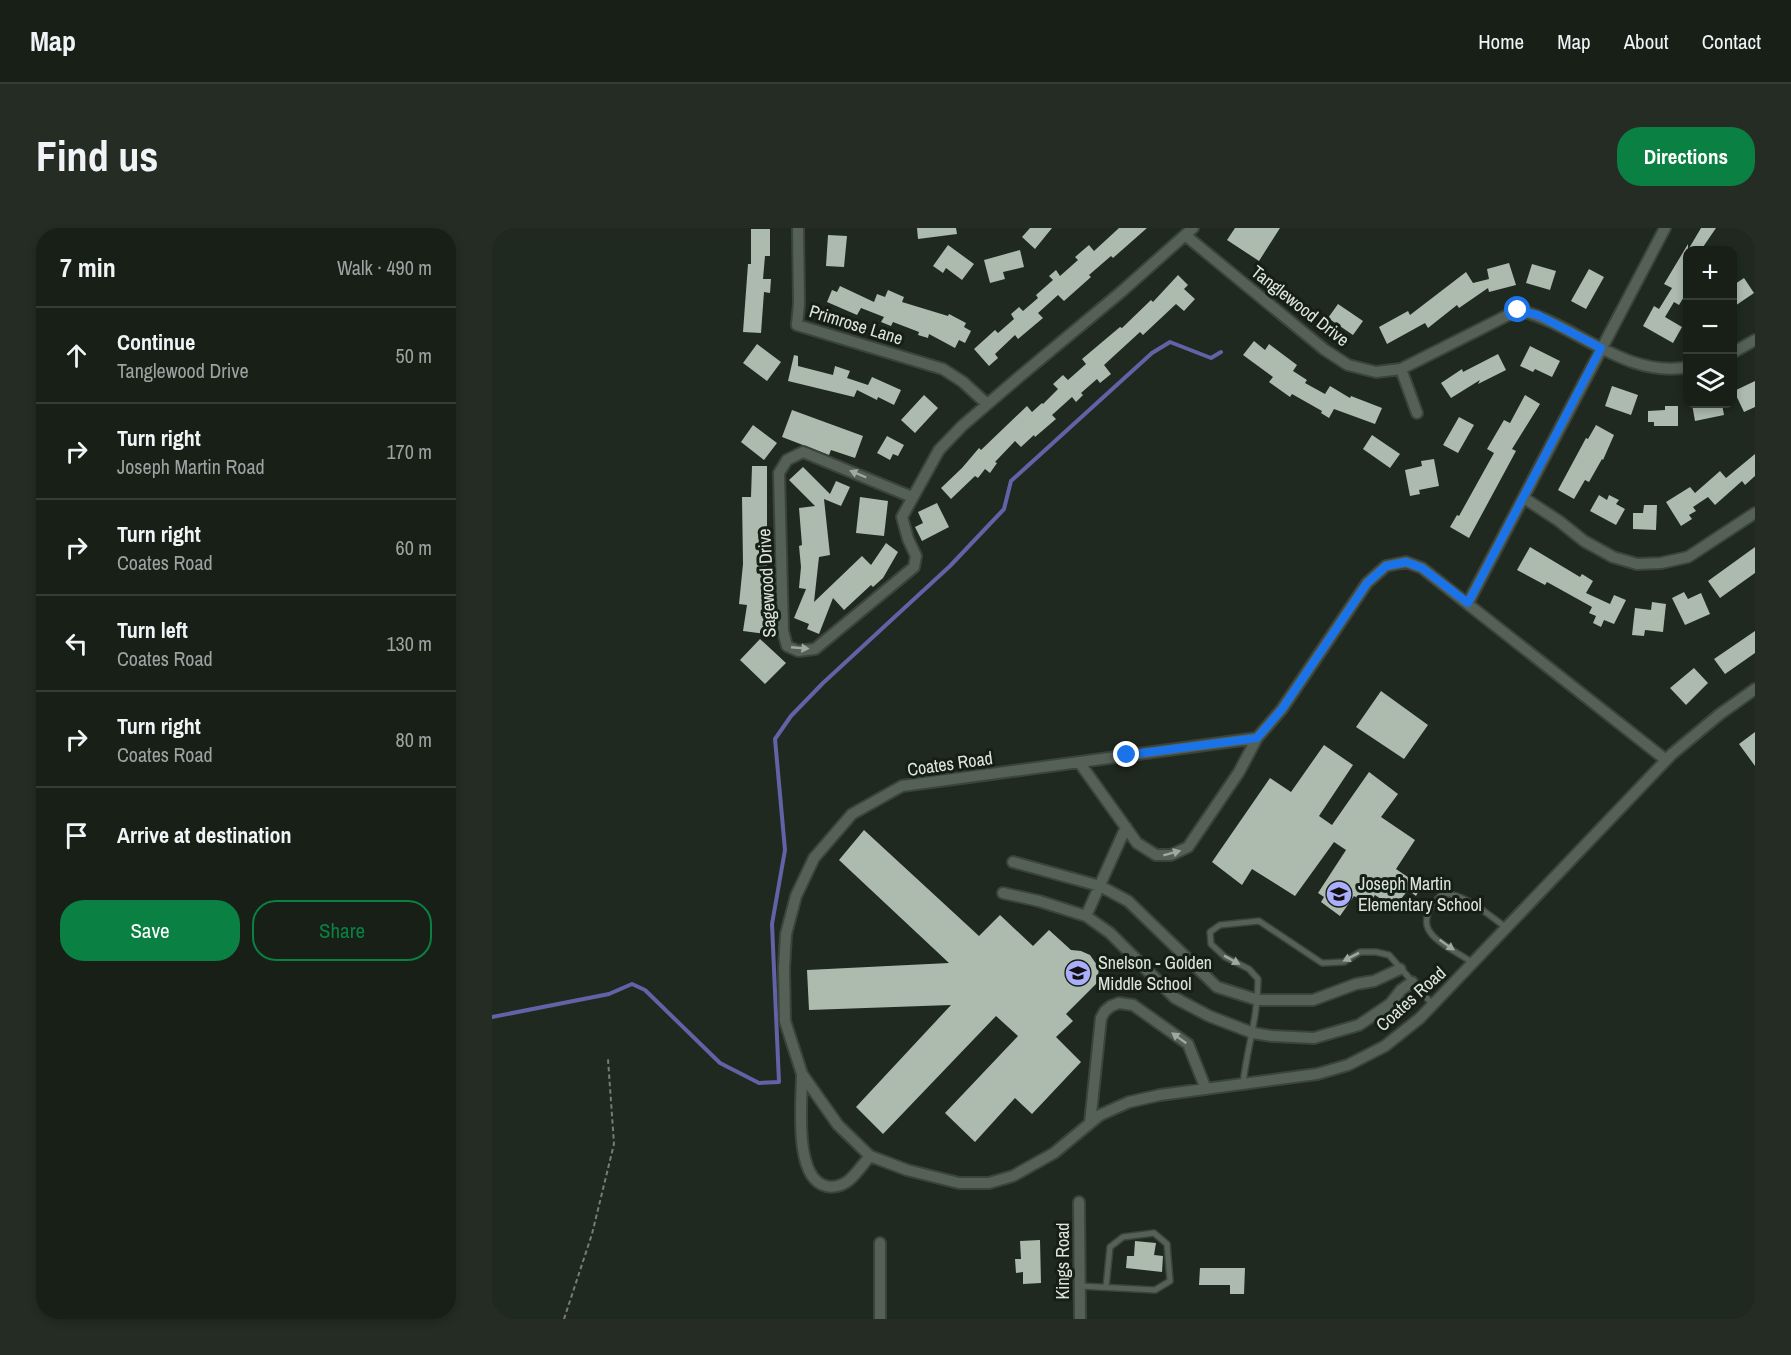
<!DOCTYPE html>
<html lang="en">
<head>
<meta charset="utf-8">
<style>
	:root { --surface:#171f17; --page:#242c24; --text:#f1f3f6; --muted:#9ea2a1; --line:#363d36; --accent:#0b8043 }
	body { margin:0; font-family:"Archivo Narrow",sans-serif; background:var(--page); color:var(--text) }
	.controls { position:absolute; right:18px; top:18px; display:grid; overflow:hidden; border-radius:12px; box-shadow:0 3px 9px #0003 }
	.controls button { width:54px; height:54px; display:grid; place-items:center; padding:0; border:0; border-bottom:2px solid var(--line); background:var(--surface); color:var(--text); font:30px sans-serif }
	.stop { position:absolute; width:18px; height:18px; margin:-14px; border:4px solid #1a73e8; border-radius:50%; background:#fff }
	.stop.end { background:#1a73e8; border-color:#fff; box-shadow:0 2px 6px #0008 }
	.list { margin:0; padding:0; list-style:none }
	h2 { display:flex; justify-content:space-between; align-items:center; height:78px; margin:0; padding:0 24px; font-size:26px }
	h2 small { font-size:20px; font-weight:400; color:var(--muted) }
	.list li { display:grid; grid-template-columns:39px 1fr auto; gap:18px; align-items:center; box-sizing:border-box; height:96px; padding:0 24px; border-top:2px solid var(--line) }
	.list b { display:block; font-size:22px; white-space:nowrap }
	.list p { margin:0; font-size:20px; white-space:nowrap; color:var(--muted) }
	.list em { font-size:20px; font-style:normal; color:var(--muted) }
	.actions { display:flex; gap:12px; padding:18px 24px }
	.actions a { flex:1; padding:14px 0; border:2px solid var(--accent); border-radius:24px; text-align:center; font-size:21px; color:var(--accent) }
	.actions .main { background:var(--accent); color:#fff }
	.icon { flex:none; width:33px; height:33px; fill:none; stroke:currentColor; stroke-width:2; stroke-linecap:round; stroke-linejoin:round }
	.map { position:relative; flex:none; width:1263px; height:1091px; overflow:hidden; border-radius:24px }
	header { display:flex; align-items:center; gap:36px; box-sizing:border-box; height:84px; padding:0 30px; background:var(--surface); border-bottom:2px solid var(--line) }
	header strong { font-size:28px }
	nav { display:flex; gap:33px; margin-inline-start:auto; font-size:21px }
	.intro { display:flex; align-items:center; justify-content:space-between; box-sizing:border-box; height:144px; padding:0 36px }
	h1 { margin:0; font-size:42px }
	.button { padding:15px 27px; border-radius:24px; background:var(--accent); color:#fff; font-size:21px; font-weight:700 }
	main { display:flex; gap:36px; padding:0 36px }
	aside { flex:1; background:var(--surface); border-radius:24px; box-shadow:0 3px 9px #0003 }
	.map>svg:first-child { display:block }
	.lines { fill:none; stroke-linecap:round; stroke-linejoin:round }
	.stream { stroke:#6163a6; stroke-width:4 }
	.building { fill:#adbaae }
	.service-casing { stroke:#3b443c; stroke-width:8 }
	.minor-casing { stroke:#3b443c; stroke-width:14 }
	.path { stroke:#757d75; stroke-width:2; stroke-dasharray:4.5 3; stroke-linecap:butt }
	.service { stroke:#556156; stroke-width:5 }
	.minor { stroke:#556156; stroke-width:10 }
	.oneway { fill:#a0a9a0 }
	.route { stroke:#1a73e8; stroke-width:8 }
	.labels { text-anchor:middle; stroke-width:6; stroke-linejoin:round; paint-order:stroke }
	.street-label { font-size:18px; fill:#dde4dd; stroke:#151f16 }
	.poi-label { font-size:18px; fill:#dde4dd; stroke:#151f16; text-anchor:start }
</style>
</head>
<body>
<header>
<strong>Map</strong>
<nav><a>Home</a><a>Map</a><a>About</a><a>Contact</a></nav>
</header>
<div class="intro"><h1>Find us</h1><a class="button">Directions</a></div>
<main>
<aside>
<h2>7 min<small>Walk · 490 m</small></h2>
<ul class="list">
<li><svg class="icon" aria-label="ahead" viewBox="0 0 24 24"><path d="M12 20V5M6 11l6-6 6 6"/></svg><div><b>Continue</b><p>Tanglewood Drive</p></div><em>50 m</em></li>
<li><svg class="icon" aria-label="right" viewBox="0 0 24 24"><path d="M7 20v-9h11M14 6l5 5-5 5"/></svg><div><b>Turn right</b><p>Joseph Martin Road</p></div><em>170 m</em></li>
<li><svg class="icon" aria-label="right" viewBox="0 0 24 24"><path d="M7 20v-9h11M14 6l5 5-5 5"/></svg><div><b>Turn right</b><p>Coates Road</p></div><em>60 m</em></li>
<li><svg class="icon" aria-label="left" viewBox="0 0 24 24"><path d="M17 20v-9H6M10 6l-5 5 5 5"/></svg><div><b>Turn left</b><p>Coates Road</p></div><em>130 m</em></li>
<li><svg class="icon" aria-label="right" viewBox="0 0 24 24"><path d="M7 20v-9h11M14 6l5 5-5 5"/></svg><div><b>Turn right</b><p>Coates Road</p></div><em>80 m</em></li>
<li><svg class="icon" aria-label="arrive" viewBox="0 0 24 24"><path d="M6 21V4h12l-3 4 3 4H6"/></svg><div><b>Arrive at destination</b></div></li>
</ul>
<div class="actions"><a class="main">Save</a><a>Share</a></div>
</aside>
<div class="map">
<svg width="1263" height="1091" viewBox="0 0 1263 1091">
	<rect width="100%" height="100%" fill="#1f291f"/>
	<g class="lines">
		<path class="stream" d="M 0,789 L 117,766 L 140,756 L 153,762 L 228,835 L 267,855 L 287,854 L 280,696 L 293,622 L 283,511 L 299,488 L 331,455 L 458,338 L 512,281 L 519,253 L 660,125 L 678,114 L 719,130 L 729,124"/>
	</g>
	<path class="building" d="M 425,0 L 464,0 L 465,6 L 426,11 Z
		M 538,0 L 560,0 L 543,21 L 530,9 Z
		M 627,0 L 655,0 L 621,30 L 619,28 L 597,47 L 599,49 L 572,73 L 566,67 L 546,85 L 551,90 L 526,111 L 523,107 L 503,126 L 506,130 L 497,138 L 482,121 L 503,102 L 506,105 L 522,91 L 519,86 L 527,79 L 531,83 L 546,70 L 544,67 L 561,52 L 557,48 L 564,42 L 568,48 L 586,32 L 583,29 L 597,17 L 602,23 Z
		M 743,0 L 788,0 L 767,33 L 735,12 Z
		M 1209,0 L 1224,0 L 1209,22 L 1196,22 L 1196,62 L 1187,77 L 1182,74 L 1173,89 L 1190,99 L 1181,115 L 1151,98 L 1162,78 L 1167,81 L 1180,60 L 1172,56 L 1196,16 L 1196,22 Z
		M 259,1 L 278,1 L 278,28 L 273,28 L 271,51 L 279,51 L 278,65 L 272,64 L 269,105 L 251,104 L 256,36 L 259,36 Z
		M 336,7 L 355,8 L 352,39 L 334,38 Z
		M 456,17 L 482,36 L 470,52 L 454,40 L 451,45 L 441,38 Z
		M 528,22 L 532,39 L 511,44 L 513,51 L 498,55 L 492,32 Z
		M 1017,35 L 1024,57 L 997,64 L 996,60 L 967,80 L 965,77 L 936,100 L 933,95 L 895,116 L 887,99 L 916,83 L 918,87 L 974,44 L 981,55 L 997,51 L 995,41 Z
		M 1040,36 L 1064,43 L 1058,62 L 1034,55 Z
		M 1097,41 L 1112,49 L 1094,81 L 1079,73 Z
		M 686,47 L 696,57 L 692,61 L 703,71 L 692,83 L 684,76 L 651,107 L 648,104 L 612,137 L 619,146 L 608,155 L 605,151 L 589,165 L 591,167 L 584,174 L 580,169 L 560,187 L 564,191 L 543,209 L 542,207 L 529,219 L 523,213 L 503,234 L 505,235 L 498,245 L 493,241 L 486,250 L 483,248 L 459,271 L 449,260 L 470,240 L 487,220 L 489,222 L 535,178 L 540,184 L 550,175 L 551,176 L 566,161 L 561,156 L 571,147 L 576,152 L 594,136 L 590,131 L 628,99 L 630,100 L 659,72 L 661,74 Z
		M 1252,50 L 1262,65 L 1240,80 L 1240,58 Z
		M 348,58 L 382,74 L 385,66 L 393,69 L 396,62 L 412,69 L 410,74 L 456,88 L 457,86 L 474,95 L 472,99 L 479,103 L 473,115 L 467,112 L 463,120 L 437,106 L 436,110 L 426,107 L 427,104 L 401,94 L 399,98 L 389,94 L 392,89 L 369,80 L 365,87 L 335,74 L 340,62 L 345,64 Z
		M 846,76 L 871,93 L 861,107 L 836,90 Z
		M 762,113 L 773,122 L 777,116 L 805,137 L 801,143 L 815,152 L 813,155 L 833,166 L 838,158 L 858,170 L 859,168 L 890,180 L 883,196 L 842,181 L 837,190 L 829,185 L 830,183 L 800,166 L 798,169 L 777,154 L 781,149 L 751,127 Z
		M 265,116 L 289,134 L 275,153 L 251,135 Z
		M 1038,118 L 1068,133 L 1060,149 L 1043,141 L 1041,144 L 1028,138 Z
		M 1006,126 L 1014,142 L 986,156 L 988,152 L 959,170 L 949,155 L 970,141 L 971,144 Z
		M 302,127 L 306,128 L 306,138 L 341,147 L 343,138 L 358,143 L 355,150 L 376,157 L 380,149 L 409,162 L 402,177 L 386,169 L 385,172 L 365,162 L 362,169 L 296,153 Z
		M 1263,153 L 1263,179 L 1252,184 L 1242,163 Z
		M 1120,158 L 1146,167 L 1139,187 L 1113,178 Z
		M 432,167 L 446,180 L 423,205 L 409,192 Z
		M 1033,167 L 1048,176 L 1020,221 L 1024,223 L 977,310 L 958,299 L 965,287 L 967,288 L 1002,225 L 995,221 L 1012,192 L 1018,195 Z
		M 1200,176 L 1230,176 L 1232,187 L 1203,193 Z
		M 1173,178 L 1186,178 L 1186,198 L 1162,198 L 1162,194 L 1156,194 L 1156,183 L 1173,182 Z
		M 300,182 L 371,208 L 363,230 L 339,222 L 337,227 L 290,209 Z
		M 967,189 L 982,197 L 966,225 L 951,217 Z
		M 261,197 L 285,215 L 272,232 L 249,214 Z
		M 1104,197 L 1122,207 L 1111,232 L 1110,231 L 1097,254 L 1093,252 L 1082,271 L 1066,262 L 1094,210 L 1096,211 Z
		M 880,207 L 908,226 L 898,240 L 871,221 Z
		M 395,208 L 412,217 L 406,228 L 401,226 L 398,232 L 385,225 Z
		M 1263,226 L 1263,248 L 1253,257 L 1250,253 L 1223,277 L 1216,269 L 1201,279 L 1204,283 L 1197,287 L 1200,291 L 1189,298 L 1174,274 L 1198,259 L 1203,265 L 1228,243 L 1234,250 Z
		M 942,231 L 947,258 L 927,262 L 928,266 L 918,268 L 913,242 L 930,238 L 929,233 Z
		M 260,238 L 275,238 L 275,351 L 278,351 L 277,362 L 272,362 L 269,388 L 276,389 L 273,406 L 251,403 L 255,377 L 247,376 L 251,336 L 250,269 L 259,269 Z
		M 311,239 L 338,266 L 344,253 L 358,259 L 349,278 L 332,271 L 338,327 L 327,329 L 322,374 L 370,328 L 379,337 L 394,315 L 406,324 L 391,350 L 381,359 L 379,357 L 352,382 L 341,370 L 327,406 L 315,401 L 317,396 L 302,390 L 314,361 L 307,360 L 309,339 L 307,318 L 310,317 L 307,280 L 323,278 L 297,252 Z
		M 1107,267 L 1115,272 L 1117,267 L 1127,272 L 1124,276 L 1133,281 L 1124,297 L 1098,283 Z
		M 368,269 L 396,273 L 392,308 L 364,305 Z
		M 445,275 L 457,299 L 430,313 L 423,299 L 431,295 L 426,284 Z
		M 1152,277 L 1165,277 L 1164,302 L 1141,301 L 1141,285 L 1151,285 Z
		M 1038,319 L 1088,349 L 1090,346 L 1101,353 L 1094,365 L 1118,376 L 1122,367 L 1134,372 L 1122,396 L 1112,392 L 1109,399 L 1101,395 L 1104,388 L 1097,385 L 1100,379 L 1055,354 L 1053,357 L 1025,342 Z
		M 1263,319 L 1263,345 L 1228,370 L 1216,353 Z
		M 1192,364 L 1196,371 L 1209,365 L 1218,386 L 1193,397 L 1180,370 Z
		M 1160,374 L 1174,376 L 1171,404 L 1153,402 L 1152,408 L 1140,407 L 1143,380 L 1159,382 Z
		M 1263,403 L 1263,425 L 1233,446 L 1222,431 Z
		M 268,411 L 294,435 L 273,456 L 248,432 Z
		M 1202,440 L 1216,455 L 1194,477 L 1178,460 Z
		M 889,463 L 936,497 L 912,531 L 864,499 Z
		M 1263,504 L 1263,538 L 1247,516 Z
		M 832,517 L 861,537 L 827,588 L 840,597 L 877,544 L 906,566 L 889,589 L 923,612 L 904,641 L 929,658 L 924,668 L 916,662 L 902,680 L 883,667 L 876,677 L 862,668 L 848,688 L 829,674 L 832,669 L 826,665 L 854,622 L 842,614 L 803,668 L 760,641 L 750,657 L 720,634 L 778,550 L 799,564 Z
		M 372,602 L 487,708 L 508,687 L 541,718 L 557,702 L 579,722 L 589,723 L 598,727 L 607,740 L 605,755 L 574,786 L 581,793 L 564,809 L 589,834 L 540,886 L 523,870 L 483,914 L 453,885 L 526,808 L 504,788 L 391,906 L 364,879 L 459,777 L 317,782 L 315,742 L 457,735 L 347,632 Z
		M 548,1012 L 549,1055 L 531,1056 L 531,1044 L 524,1045 L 523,1031 L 529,1031 L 528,1013 Z
		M 643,1013 L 664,1015 L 662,1027 L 671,1028 L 670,1044 L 634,1040 L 635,1028 L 642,1028 Z
		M 708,1040 L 753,1040 L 752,1066 L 738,1066 L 738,1057 L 707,1057 Z"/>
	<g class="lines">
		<defs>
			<path id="service" d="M 981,735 C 950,714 912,703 951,665 C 975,667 995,686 1015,700
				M 751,856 C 755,819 766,790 766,751 L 757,741 L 733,729 L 719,716 L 718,704 L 728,697 L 767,693 L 830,735 L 852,734 L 868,724 L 884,724 L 897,727 L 941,777
				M 588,1058 L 663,1062 L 678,1053 L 675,1016 L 662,1005 L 631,1009 L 618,1019 L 614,1059"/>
			<path id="minor" d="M 306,0 L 307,76 L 305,97 L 451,141 L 471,154 L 495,176
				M 693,7 L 833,122 L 856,137 L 884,144 L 909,141 L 1026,82 C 1084,96 1133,151 1196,139
				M 1240,125 L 1263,112
				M 909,141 L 925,185
				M 420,269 L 311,224 L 295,232 L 287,245 L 291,403 L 295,418 L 306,423 L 323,421 L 422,339 L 424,328 L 416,311 L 410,289 L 447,222 L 470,198 L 527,149 L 629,64 L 701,0
				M 1032,270 L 1067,293 L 1092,313 L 1121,329 L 1145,336 L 1169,335 L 1196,329 L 1263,285
				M 976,375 L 1173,0
				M 1174,532 L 930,340 L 914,334 L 894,338 L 875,355 L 790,481 L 765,510 L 410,558 L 360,586 L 322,630 L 304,668 L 294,706 L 292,740 L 293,793 L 310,846 L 346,897 L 378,928 L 415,942 L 467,955 L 497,955 L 521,948 L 562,925 L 608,887 L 637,874 L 668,867 L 825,846 L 856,837 L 893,818 L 928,790 L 1180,526 L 1228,486 L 1263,461
				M 587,534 L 645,615 L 664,627 L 679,627 L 696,619 L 747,544 L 765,510
				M 521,634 L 608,658 L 636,673 L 725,759 L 766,772 L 821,772 L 864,756 L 882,753 L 908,741
				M 511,665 L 547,673 L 594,688 L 618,705 L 683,770 L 717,788 L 761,805 L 780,808 L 822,810 L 867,797 L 898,776 L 909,762 L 920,754
				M 594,688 L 634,599
				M 310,846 C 310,872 301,950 334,958 C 342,960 349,958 356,953 C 364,947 371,936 378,928
				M 598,895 L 609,790 L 613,783 L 619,778 L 627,775 L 641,777 L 696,816 L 714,861
				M 587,974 L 588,1091
				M 388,1015 L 388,1091"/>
		</defs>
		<use href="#service" class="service-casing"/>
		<use href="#minor" class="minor-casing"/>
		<path class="path" d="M 72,1091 L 100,1006 L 122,916 L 116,831"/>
		<use href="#service" class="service"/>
		<use href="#minor" class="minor"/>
	</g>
	<defs><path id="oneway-solid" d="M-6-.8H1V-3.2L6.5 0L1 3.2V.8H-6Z" transform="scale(1.5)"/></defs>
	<g class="oneway">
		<use href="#oneway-solid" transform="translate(366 246) rotate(-157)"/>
		<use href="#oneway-solid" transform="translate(308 420) rotate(5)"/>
		<use href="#oneway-solid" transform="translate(680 625) rotate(-15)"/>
		<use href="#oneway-solid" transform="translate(955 717) rotate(35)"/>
		<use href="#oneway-solid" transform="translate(859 729) rotate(153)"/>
		<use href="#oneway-solid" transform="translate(740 732) rotate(29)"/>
		<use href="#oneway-solid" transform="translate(687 810) rotate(-144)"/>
	</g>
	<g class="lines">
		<path class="route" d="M 635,527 L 765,510 L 790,481 L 875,355 L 894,338 L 914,334 L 930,340 L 976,375 L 1109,120 L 1046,87 L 1026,82"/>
	</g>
	<defs>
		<symbol id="school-disc" viewBox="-11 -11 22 22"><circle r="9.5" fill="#abaffb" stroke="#151f16"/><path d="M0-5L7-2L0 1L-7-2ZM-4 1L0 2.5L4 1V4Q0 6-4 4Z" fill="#111"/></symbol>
	</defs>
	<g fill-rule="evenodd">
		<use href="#school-disc" x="832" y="651" width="30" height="30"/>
		<use href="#school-disc" x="571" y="730" width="30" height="30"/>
	</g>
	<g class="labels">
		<g class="street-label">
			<text transform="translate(808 78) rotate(38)" y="6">Tanglewood Drive</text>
			<text transform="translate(364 97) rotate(17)" y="6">Primrose Lane</text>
			<text transform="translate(275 355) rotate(-93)" y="6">Sagewood Drive</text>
			<text transform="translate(458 536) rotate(-8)" y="6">Coates Road</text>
			<text transform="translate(919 771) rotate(-42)" y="6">Coates Road</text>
			<text transform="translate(571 1033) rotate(-90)" y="6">Kings Road</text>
		</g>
		<g class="poi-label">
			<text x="866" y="662">Joseph Martin<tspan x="866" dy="21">Elementary School</tspan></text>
			<text x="606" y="741">Snelson - Golden<tspan x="606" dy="21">Middle School</tspan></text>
		</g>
	</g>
</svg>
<div class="controls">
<button>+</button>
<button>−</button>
<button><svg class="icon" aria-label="layers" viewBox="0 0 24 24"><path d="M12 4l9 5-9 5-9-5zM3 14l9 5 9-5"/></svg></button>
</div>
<div class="stop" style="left:1026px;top:82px"></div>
<div class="stop end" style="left:635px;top:527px"></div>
</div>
</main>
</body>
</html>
